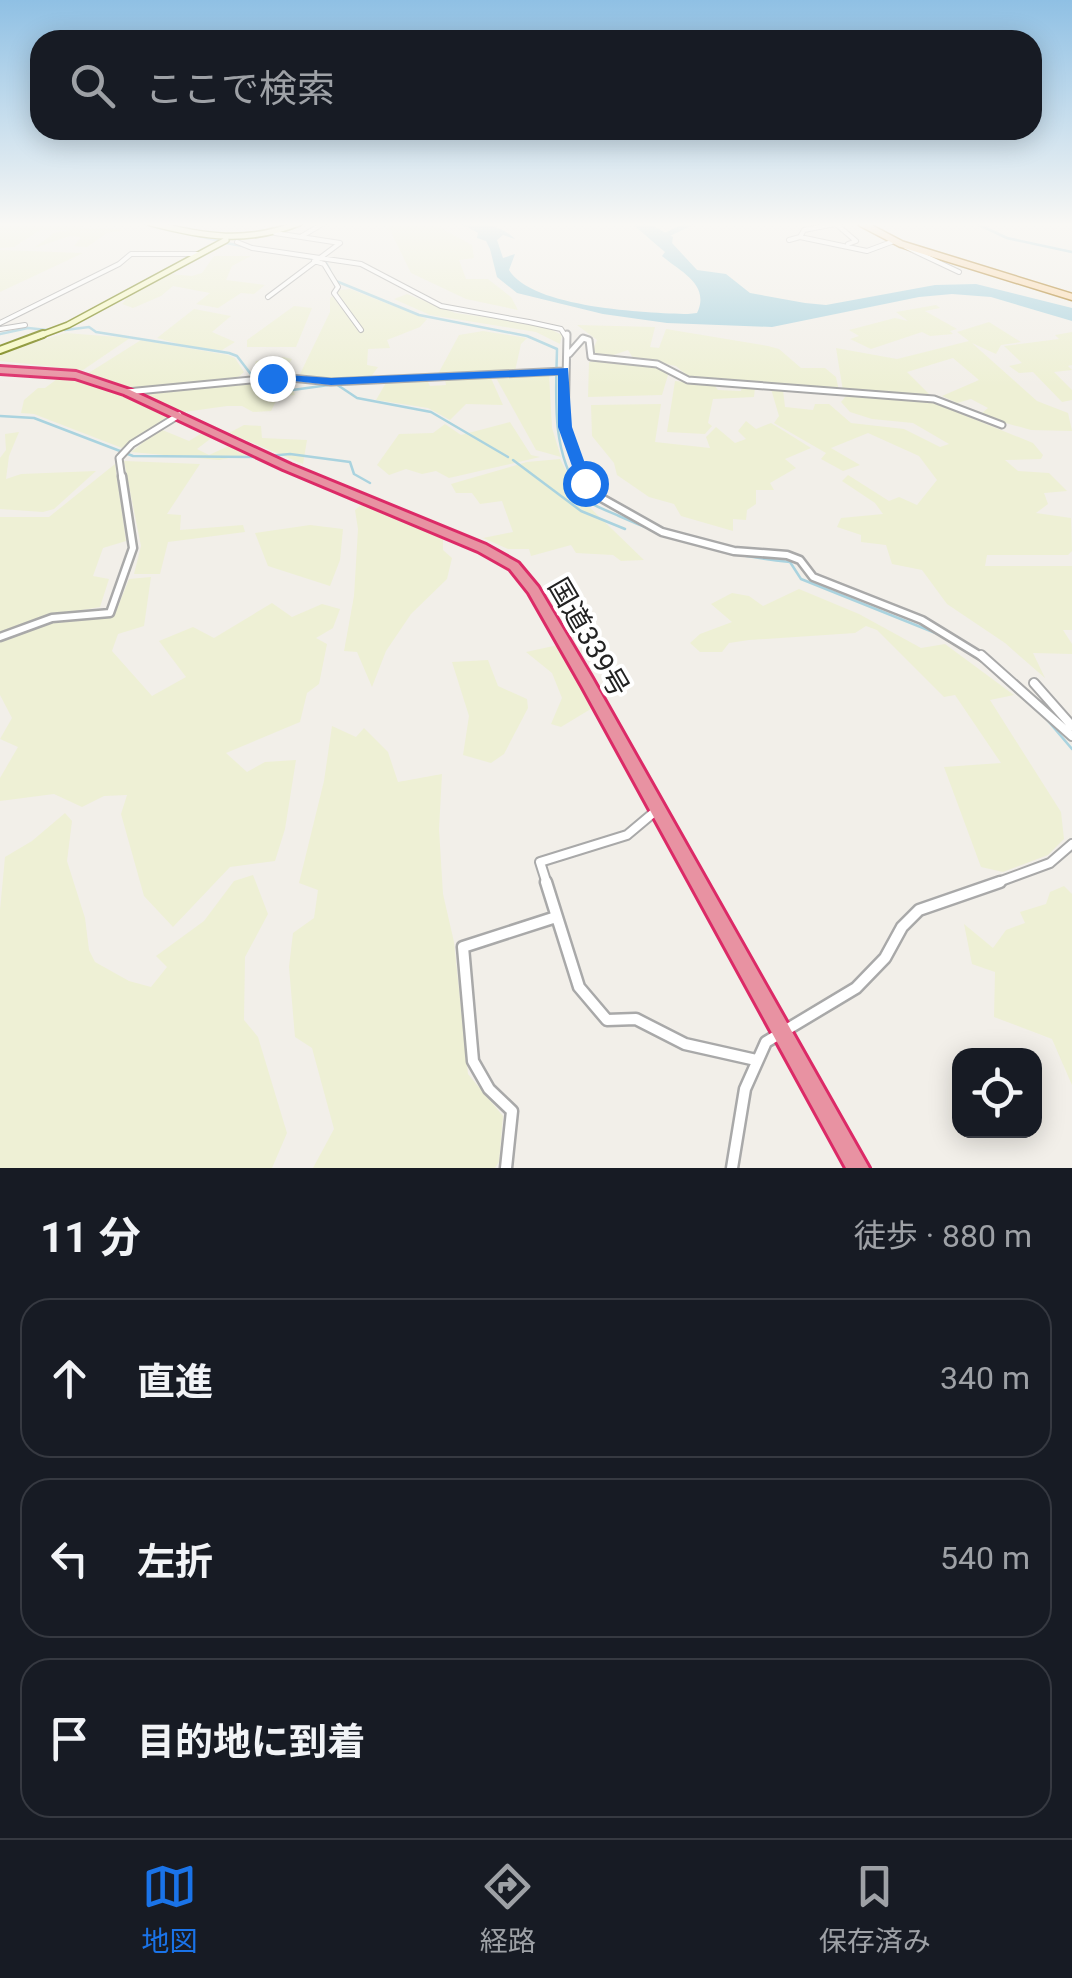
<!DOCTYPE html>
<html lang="ja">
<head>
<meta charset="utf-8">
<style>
	:root { --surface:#171b24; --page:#242831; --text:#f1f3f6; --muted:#9ea1a6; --line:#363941; --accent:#1a73e8 }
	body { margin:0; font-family:Roboto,"Noto Sans JP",sans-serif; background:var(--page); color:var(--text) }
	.controls { position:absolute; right:30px; bottom:30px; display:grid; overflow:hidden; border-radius:20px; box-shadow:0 5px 25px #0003 }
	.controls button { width:90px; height:90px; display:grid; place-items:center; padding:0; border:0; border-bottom:2px solid var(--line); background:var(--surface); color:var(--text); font:50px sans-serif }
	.stop { position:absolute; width:30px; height:30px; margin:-22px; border:8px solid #1a73e8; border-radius:50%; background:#fff }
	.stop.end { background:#1a73e8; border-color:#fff; box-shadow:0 2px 10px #0008 }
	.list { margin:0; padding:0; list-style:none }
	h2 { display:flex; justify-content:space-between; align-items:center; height:130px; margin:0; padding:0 40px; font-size:42px }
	h2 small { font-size:32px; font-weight:400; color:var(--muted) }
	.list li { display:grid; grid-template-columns:65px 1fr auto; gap:30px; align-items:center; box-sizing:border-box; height:160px; margin:0 20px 20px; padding:0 20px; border:2px solid var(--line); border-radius:30px }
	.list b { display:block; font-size:38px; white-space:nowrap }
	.list em { font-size:32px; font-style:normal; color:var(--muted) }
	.icon { flex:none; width:55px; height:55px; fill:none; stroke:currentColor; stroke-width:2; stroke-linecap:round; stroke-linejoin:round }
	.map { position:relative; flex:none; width:1072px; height:1168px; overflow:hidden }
	.search { position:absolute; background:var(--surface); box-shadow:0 5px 25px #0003; left:30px; right:30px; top:30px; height:110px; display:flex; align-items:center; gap:25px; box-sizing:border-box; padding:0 35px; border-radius:30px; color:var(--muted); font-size:38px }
	.sheet { height:670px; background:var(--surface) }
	nav { display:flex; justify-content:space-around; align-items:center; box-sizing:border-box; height:140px; border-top:2px solid var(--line); background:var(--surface); font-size:28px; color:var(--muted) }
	nav a { display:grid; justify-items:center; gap:5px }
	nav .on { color:var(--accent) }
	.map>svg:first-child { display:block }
	.farmland { fill:#eef0d5 }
	.water { fill:#aad3df }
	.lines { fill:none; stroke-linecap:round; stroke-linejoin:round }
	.stream { stroke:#aad3df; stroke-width:2.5 }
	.canal { stroke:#aad3df; stroke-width:2.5 }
	.river { stroke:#aad3df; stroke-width:5 }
	.street-far4-casing { stroke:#a9a9a9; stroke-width:6 }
	.street-far3-casing { stroke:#a9a9a9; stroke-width:9 }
	.street-far2-casing { stroke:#a9a9a9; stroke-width:11 }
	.street-far1-casing { stroke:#a9a9a9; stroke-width:12 }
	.street-casing { stroke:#a9a9a9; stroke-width:15 }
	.secondary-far1-casing { stroke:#707d05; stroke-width:8 }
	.secondary-casing { stroke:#707d05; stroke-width:10 }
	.primary-casing { stroke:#a06b00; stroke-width:9 }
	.highway-casing { stroke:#dc2a67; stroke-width:6 }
	.street-far4 { stroke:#fff; stroke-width:4 }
	.street-far3 { stroke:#fff; stroke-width:5 }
	.street-far2 { stroke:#fff; stroke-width:6 }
	.street-far1 { stroke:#fff; stroke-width:8 }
	.street { stroke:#fff; stroke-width:10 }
	.secondary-far1 { stroke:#f7fabf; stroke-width:5 }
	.secondary { stroke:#f7fabf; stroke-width:6 }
	.primary { stroke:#fcd6a4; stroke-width:6 }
	.highway { fill:#e892a2; fill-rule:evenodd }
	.route { fill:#1a73e8 }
	.labels { text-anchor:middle; stroke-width:8; stroke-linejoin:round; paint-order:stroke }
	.street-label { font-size:28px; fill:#222; stroke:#fff }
</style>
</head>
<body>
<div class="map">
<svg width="1072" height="1168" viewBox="0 0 1072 1168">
	<rect width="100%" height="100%" fill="#f2efe9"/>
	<path class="farmland" d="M 0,223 L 114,223 L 100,227 L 87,224 L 80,228 L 126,230 L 107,233 L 87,247 L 74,246 L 81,237 L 70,236 L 34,248 L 54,233 L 69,230 L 40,230 L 14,247 L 0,248 Z
		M 391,223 L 437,226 L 472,245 L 474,258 L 459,260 L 466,279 L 488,279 L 511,297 L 518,310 L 466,299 L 411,273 L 389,228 Z
		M 0,250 L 27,251 L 83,253 L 0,292 Z
		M 214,256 L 251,256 L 232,266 L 226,280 L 265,285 L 254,294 L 241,293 L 218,308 L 196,304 L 210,293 L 173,286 L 161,296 L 133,308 L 122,304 L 127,298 L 170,274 L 192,276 L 202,273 Z
		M 350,289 L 427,319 L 420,327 L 387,340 L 390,348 L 368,349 L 367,365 L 378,367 L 370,378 L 328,379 L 300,374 L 330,312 L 330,298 L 340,290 Z
		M 407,294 L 455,313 L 542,325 L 562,335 L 560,344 L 536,332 L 430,315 L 394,299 Z
		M 936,305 L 940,308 L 925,311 L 957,329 L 950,331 L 953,334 L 930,336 L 922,332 L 871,349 L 850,339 L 859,336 L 849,330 L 895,318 L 908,321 L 896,312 Z
		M 294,306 L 312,308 L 296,347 L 247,347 L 247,340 Z
		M 194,309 L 231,316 L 212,332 L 235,342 L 222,350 L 194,348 L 157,338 Z
		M 989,322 L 1021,342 L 1001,345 L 996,354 L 972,343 L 1037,401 L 1068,413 L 1072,431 L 1031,430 L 1002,422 L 981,414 L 988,408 L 971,399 L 957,403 L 942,396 L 979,380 L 953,358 L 907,372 L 932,397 L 843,391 L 836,348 L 897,359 L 969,341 L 957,332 Z
		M 577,325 L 655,327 L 650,347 L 659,348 L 666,329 L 768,346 L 779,349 L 801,368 L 825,368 L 836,377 L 839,391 L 690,378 L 676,366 L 633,358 L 628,350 L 611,356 L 598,355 L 592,352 L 597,340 Z
		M 483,331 L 527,338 L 521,344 L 515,371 L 438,374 L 459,335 Z
		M 1072,332 L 1072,365 L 1068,366 L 1072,370 L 1054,372 L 1072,390 L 1072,400 L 1062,402 L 1033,372 L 1019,373 L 1009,366 L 1022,363 L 1004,346 L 1059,339 L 1055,335 Z
		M 66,333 L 130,338 L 83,370 L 0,361 L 0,353 Z
		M 141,340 L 228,355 L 235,358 L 244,372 L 235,380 L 127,389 L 87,374 Z
		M 284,357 L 292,359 L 286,369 L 295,395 L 278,397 L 271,411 L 253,412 L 242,406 L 227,406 L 184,412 L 137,392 L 262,382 L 253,371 L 256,361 Z
		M 603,360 L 664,368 L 668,375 L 662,395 L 588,397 L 589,362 Z
		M 549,374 L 552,428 L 561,457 L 536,450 L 495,376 Z
		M 490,376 L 503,405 L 466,404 L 450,420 L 428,408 L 376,400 L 387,381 L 427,380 L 430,386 L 446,385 L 445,379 Z
		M 75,378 L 152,405 L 173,415 L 122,448 L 34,414 L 21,413 L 24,400 L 38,388 L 45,388 L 57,379 Z
		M 675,381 L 714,385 L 718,390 L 741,391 L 742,386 L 755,387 L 754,397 L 713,399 L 708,423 L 712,426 L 705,434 L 667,432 Z
		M 771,389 L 783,390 L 785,407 L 813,410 L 815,404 L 829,404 L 851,423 L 904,429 L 940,447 L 949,444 L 913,423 L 872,419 L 850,412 L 841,402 L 846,396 L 932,402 L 1033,443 L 1043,455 L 1041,459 L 1005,460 L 1018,471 L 1049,473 L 1067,491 L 1044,493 L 1048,504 L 1036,513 L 1071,518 L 1072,551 L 1068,555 L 987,555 L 985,566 L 1072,566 L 1072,630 L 1063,630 L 1072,644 L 1072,654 L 1033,653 L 1045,678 L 1005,643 L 947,604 L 922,570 L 892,564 L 886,545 L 861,542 L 861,535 L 837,527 L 841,518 L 883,514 L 875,503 L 842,481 L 848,475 L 889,501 L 899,497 L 917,505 L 937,480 L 919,456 L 868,433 L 831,448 L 860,465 L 843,471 L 821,459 L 826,453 L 774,423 L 779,416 Z
		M 661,404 L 655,442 L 710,448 L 706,437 L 716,427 L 735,443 L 746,439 L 738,431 L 746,421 L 756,429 L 771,423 L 811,448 L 785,459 L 796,468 L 770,483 L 774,490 L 756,490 L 756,504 L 747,510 L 746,520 L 733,519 L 733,531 L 681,516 L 674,504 L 649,497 L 617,475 L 614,463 L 592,436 L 591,405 Z
		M 510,422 L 531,455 L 540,457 L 449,478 L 436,471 L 422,474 L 406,469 L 389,475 L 377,465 L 399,434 L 433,433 L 445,424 L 461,435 Z
		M 244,425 L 261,426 L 262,438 L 307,440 L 303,464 L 229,433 Z
		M 160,429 L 189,441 L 202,433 L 214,436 L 197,449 L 209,455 L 231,445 L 252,454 L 219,460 L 131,452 Z
		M 19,432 L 9,456 L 6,479 L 21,474 L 96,471 L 54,509 L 43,512 L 0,509 L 0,458 L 6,450 L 5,434 Z
		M 560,459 L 581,499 L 644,560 L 621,561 L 613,555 L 576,553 L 571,545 L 531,556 L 529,549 L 508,549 L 483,538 L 513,532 L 502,501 L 480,504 L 472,493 L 456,493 L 451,484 L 527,462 Z
		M 124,461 L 200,464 L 167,514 L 181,515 L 180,530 L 243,525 L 245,532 L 168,542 L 160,574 L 134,574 L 141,546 Z
		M 115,464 L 126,541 L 103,548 L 93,576 L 109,579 L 100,607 L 41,617 L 0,633 L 0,517 L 49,517 Z
		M 366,501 L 443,536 L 443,550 L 452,558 L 447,579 L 411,614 L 386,651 L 372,687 L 357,652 L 344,651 L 354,596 L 358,529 L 355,510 Z
		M 310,525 L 343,529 L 340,560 L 330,586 L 268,566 L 255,533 Z
		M 151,577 L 144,626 L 118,634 L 112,651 L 152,696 L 186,677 L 159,641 L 193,627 L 214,638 L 272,603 L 292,617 L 322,604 L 340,609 L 333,628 L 316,638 L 327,644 L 319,684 L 307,693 L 300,722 L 226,753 L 247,772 L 265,762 L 296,760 L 285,829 L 275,861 L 230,867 L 173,927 L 144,896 L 121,814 L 127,795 L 104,796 L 82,807 L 54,794 L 0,801 L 0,778 L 18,747 L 0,739 L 12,718 L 0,695 L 0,640 L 46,624 L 114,616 L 129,579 Z
		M 799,589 L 859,614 L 921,648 L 945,644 L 1014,695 L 990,700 L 1061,812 L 1064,839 L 1048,855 L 1003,872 L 981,867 L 944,767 L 1001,763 L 955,695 L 944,697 L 877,630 L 866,626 L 855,633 L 749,640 L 729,643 L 722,652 L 700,652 L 690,643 L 700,634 L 732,622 L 711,604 L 732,593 L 749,596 L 763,606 Z
		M 558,645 L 594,707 L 561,727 L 551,724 L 562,698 L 552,673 L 526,652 Z
		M 488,660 L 498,686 L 527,699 L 528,708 L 504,754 L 491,763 L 463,755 L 469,716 L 452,662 Z
		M 332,726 L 356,737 L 364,728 L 388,752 L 398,782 L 442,774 L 439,829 L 443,894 L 454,942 L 468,1074 L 503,1116 L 499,1162 L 495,1168 L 313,1168 L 334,1129 L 312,1048 L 295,1037 L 289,967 L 293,933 L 314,918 L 318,890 L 299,883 L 324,781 Z
		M 65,813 L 72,821 L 67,861 L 85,918 L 89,950 L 95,962 L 129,981 L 151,987 L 167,967 L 156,956 L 204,921 L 234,881 L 253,875 L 268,914 L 245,957 L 244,1020 L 258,1037 L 287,1133 L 272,1168 L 0,1168 L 0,910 L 5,857 L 32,841 Z
		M 1064,886 L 1072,894 L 1072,1085 L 1052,1039 L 994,1017 L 995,972 L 972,964 L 964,924 L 993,948 L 1006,930 L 1025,923 L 1020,912 L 1046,904 L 1050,892 Z"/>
	<path class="water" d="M 435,223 C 463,223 493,218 515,239 L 503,235 L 497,240 L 503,258 L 515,254 L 509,270 C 532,308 646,313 688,314 L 697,313 C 711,284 679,271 662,256 L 665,252 L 631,223 L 648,223 L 673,237 L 672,243 L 697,270 L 726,274 L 750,293 L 805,303 L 826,305 L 935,285 L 976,284 L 1072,308 L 1072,321 L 991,297 L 952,294 L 919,297 L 772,327 L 667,323 L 603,314 L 517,293 L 497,277 L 490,249 L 486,241 L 477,238 L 478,233 L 466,226 Z"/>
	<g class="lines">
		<path class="stream" d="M 139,223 L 172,231
			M 189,234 L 220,241
			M 226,243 L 325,261 L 330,270
			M 336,281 L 419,315 L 527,336 L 557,349 C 556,396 551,451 580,492 C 588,505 606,510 619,516 C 675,541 729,556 790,562 L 801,579 L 938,634
			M 65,330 L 89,327 L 96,332 L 229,353 L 237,356 L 253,377
			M 0,334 L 28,328 L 47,330
			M 257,382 L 278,392 L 336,384 L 357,398 L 431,412 L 508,457
			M 0,416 L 34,418 L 133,456 L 260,457
			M 268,456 L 290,454 L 350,462 L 354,474 L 370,483
			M 513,460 L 581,511 L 625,529
			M 1043,715 L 1072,749"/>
		<path class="canal" d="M 975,223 L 1007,238 L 1072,252"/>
		<path class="river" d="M 660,238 L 691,223"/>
		<defs>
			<path id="street-far4" d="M 840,223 L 804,230 L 800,237 L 867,251 L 894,241
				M 837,225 L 856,241 L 848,244
				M 302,236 L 324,223
				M 789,240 L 800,237
				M 237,242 L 252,248 L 361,264 L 441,306 L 529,322
				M 906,247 L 959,272
				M 314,261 L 324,264 L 338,287 L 334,293 L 361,330
				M 268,297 L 340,243 L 275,233
				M 529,322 L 561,329 L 566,337
				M 0,323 L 119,264 L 131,254 L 199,254
				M 0,329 L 25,325"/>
			<path id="street-far3" d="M 567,334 L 565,427 L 584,479
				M 569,354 L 583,338 L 589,340 L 591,357 L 657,364 L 688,380 L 934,399 L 1002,425
				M 127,392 L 281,377 L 331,382 L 564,371
				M 122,479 L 119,458 L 132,444 L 179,415"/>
			<path id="street-far2" d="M 584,476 L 589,491 L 662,532 L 734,551 L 787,555 L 800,560 L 813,577 L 922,620 L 984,658
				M 0,637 L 52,618 L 110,613 L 133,548 L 122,476"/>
			<path id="street-far1" d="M 981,655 L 1072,736
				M 1034,683 L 1072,726
				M 547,884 L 540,862 L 627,835 L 658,809
				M 993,884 L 1050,863 L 1072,844"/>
			<path id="street" d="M 546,882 L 579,987 L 607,1020 L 636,1019 L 685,1044 L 756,1060
				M 506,1168 L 512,1111 L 489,1089 L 473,1061 L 463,947 L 556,917
				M 732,1168 L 745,1089 L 766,1042 L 856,988 L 885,958 L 902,927 L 919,910 L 1000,882"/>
			<path id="secondary-far1" d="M 151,223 C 204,237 247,244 299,223
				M 36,337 L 68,325 L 226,240"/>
			<path id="secondary" d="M 0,350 L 43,334"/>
			<path id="primary" d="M 861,223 L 901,244 L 1072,297"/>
			<path id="highway" d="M 0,367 L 76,372 L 130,390 L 291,465 L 486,545 L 518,563 L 538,587 L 592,678 L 869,1168 L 846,1168 L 582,686 L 529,593 L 510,569 L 478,551 L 283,469 L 124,394 L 75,378 L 0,373 Z"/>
		</defs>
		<use href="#street-far4" class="street-far4-casing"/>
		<use href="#street-far3" class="street-far3-casing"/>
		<use href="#street-far2" class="street-far2-casing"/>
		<use href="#street-far1" class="street-far1-casing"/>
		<use href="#street" class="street-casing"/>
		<use href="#secondary-far1" class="secondary-far1-casing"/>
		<use href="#secondary" class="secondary-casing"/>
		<use href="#primary" class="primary-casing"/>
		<use href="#highway" class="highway-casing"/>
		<use href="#street-far4" class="street-far4"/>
		<use href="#street-far3" class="street-far3"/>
		<use href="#street-far2" class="street-far2"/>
		<use href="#street-far1" class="street-far1"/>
		<use href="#street" class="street"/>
		<use href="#secondary-far1" class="secondary-far1"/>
		<use href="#secondary" class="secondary"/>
		<use href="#primary" class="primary"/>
		<use href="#highway" class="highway"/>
	</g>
	<linearGradient id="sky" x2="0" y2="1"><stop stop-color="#8fc0e4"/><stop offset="0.58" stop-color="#f9f8f5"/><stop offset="1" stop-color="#f9f8f5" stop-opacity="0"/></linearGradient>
	<rect width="1072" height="387" fill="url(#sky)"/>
	<path class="route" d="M 568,368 L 572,427 L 592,483 L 585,487 L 578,483 L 558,427 L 558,375 L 331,385 L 266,378 L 272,374 L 331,378 Z"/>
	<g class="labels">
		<g class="street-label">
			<text transform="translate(589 637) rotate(60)" y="10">国道339号</text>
		</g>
	</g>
</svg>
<div class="controls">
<button><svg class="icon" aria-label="locate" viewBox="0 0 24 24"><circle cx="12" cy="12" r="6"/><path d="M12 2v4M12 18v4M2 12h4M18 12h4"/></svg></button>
</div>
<div class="stop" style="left:585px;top:483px"></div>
<div class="stop end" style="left:272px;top:378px"></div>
<div class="search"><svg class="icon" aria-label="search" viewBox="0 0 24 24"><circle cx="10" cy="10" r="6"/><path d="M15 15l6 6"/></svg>ここで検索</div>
</div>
<section class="sheet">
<h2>11 分<small>徒歩 · 880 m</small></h2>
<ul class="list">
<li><svg class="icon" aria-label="ahead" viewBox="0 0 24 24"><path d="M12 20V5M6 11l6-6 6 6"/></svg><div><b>直進</b></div><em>340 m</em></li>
<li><svg class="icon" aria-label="left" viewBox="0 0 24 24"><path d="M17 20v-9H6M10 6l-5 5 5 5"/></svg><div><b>左折</b></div><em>540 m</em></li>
<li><svg class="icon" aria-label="arrive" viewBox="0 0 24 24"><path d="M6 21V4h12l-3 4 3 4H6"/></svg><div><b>目的地に到着</b></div></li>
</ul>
</section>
<nav>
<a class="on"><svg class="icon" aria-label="map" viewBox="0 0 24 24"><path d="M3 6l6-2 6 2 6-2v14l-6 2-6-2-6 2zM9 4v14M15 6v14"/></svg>地図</a>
<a><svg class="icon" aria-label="directions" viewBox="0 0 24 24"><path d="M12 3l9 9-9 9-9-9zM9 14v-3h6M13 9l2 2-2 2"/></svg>経路</a>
<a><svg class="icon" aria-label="saved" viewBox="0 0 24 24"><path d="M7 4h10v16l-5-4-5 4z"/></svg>保存済み</a>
</nav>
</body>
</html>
